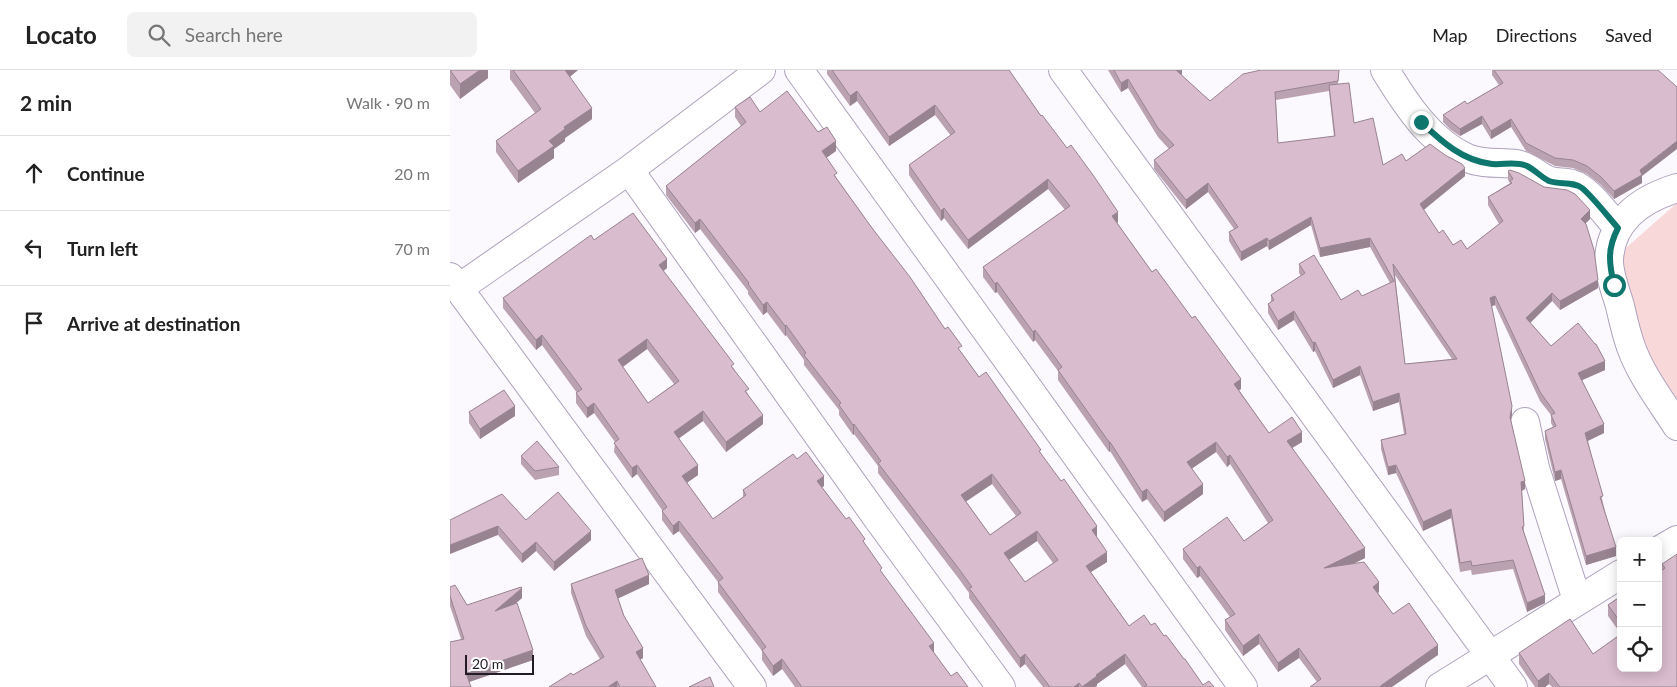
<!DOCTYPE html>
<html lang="en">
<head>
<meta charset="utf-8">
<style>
	:root { --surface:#fff; --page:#f2f2f2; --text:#222; --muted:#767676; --line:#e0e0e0 }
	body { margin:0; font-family:Lato,sans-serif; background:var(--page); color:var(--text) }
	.controls { position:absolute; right:15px; bottom:15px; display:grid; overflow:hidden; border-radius:8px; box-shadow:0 2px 12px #0003 }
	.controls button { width:45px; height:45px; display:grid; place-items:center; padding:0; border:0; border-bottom:1px solid var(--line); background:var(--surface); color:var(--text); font:25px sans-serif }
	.scale { position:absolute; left:15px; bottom:12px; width:69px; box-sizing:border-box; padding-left:5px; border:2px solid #211c26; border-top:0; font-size:14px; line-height:18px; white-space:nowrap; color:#211c26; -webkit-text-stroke:4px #fff; paint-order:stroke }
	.stop { position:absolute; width:15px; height:15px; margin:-11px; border:4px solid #0f766e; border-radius:50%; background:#fff }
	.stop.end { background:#0f766e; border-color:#fff; box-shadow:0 1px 5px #0008 }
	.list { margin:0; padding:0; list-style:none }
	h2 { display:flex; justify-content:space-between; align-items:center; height:65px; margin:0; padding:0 20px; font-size:21px }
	h2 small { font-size:16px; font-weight:400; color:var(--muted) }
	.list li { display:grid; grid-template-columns:32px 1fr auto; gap:15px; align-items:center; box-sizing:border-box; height:75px; padding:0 20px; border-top:1px solid var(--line) }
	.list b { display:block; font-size:19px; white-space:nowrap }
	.list em { font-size:16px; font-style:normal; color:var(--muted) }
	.icon { flex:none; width:28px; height:28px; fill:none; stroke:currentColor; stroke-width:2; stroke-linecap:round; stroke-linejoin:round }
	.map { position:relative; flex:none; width:1227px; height:617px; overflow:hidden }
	header { display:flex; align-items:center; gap:30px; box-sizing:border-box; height:70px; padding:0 25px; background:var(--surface); border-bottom:1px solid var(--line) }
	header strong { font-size:24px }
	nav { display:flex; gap:28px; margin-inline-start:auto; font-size:18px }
	.search { width:350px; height:45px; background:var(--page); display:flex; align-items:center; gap:12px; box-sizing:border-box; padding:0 18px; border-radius:8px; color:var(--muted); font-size:19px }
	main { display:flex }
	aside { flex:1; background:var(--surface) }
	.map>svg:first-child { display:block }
	.green { fill:#f9d8d9 }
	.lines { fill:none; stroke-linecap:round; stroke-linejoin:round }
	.minor-casing { stroke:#afa2bd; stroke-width:30 }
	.minor { stroke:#fff; stroke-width:28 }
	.wall { fill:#bba2b1; fill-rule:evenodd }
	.shaded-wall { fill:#988490 }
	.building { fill:#d9bcce; stroke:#988490; fill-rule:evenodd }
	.route { stroke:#0f766e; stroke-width:6 }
</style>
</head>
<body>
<header>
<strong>Locato</strong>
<div class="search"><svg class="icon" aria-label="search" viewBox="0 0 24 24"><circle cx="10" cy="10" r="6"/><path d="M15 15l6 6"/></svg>Search here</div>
<nav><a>Map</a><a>Directions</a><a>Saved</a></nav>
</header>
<main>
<aside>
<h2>2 min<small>Walk · 90 m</small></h2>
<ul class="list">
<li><svg class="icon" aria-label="ahead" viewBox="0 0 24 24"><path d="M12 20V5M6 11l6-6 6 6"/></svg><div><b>Continue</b></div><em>20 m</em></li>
<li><svg class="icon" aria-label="left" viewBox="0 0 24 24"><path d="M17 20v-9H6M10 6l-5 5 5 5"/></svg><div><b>Turn left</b></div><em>70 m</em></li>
<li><svg class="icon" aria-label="arrive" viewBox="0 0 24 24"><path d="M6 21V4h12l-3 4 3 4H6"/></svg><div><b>Arrive at destination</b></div></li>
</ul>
</aside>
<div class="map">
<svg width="1227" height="617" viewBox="0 0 1227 617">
	<rect width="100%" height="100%" fill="#fbf8fe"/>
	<path class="green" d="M 1227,133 L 1227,343 L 1201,309 L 1169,184 Z"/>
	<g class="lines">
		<defs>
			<path id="minor" d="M 349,0 L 793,617
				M 613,0 L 1063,617
				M 935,0 C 955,33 980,72 1017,88 C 1034,95 1050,92 1066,94 C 1082,97 1086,106 1100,111 C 1107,113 1115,112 1122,114 C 1138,118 1157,146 1168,158
				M 179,100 L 428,449 L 551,617
				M 1227,118 C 1191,129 1160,151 1159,191 C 1159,205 1166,222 1170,236 C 1173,249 1176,263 1181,277 C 1191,305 1211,331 1227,356
				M 0,207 L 302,617
				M 9,218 L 179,100 L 311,0
				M 1075,352 L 1085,398 L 1127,530
				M 1208,481 L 1227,470
				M 990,617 L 1171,504"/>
		</defs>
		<use href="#minor" class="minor-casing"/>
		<use href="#minor" class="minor"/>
	</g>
	<path class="wall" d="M 0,0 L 38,0 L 38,8 L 10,29 L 0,15 Z
		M 60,0 L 128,0 L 120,7 L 142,49 L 115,68 L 115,71 L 104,79 L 104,88 L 68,113 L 46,82 L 46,71 L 85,43 L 60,9 Z
		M 377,0 L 559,0 L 591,46 L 668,152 L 667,153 L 702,202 L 791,319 L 789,320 L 819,363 L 852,372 L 842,378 L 915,488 L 903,494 L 929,522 L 928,523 L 943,544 L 988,585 L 867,612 L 849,588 L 828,602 L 809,574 L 793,586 L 775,560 L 775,550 L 780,547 L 750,506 L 747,508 L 733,489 L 733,479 L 794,471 L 818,453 L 780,394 L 777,397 L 766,382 L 742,398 L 753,424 L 714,452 L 697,429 L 692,432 L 660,381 L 659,382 L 608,310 L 608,301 L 585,270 L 583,272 L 547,222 L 545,223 L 533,207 L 533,197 L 615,140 L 598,119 L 518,179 L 494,148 L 491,151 L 459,105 L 459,95 L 501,66 L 485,45 L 439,76 L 407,31 L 400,36 L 377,4 Z
		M 658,0 L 732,0 L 731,5 L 760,31 L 889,0 L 888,14 L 904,53 L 933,95 L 956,91 L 1015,106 L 973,140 L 989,163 L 1003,175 L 1017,179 L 1049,154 L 1038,135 L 1038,127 L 1060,113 L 1058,110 L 1058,101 L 1140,149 L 1135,153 L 1148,218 L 1110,240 L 1102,231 L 1080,253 L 1101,276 L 1155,300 L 1132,310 L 1154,363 L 1138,371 L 1166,486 L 1136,495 L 1111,409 L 1105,411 L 1095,369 L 1095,361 L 1103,357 L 1101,353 L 1101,345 L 1090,331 L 1045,235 L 1041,236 L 1062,345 L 1061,350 L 1075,419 L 1072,421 L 1074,462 L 1095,533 L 1077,542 L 1063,499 L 1022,505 L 1021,500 L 1010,502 L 1001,448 L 973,461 L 946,403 L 938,405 L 931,379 L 931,370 L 954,364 L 949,332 L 923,341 L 910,305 L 883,318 L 865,281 L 863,282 L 844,250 L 828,260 L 818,243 L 818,234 L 821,232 L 821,225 L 851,206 L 849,203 L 849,194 L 891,230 L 912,226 L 940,213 L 920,177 L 870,187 L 861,155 L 819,180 L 817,176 L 791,191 L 779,171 L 779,162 L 784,159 L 758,122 L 736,139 L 704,99 L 704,90 L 719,79 L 708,67 L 678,18 L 671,22 ZM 879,21 L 884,67 L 828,73 L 826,30 ZM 945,205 L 1002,289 L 955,294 Z
		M 1042,0 L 1208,0 L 1192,106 L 1192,113 L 1164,129 L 1151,115 L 1137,104 L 1123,98 L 1105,96 L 1076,81 L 1061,57 L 1041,69 L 1032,54 L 1010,66 L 1001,60 L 993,52 L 993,45 L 1017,34 L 1049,15 L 1042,5 Z
		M 285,37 L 310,42 L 368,62 L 386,81 L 376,88 L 387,109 L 529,307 L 591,384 L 647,466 L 646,467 L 657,492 L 641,502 L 679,556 L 701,555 L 714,566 L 734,589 L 753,615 L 764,617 L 692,617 L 675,594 L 647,614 L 647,616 L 645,617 L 593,617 L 575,594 L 570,598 L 519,528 L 519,523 L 509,509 L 428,403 L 428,396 L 404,364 L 403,365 L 389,345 L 389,340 L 354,295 L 354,290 L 336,265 L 335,266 L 317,242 L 313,245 L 298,224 L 298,221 L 250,159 L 245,163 L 216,125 L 216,116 L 291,56 L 285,47 ZM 542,414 L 566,446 L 540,465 L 516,431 ZM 587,471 L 603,493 L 575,512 L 559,490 Z
		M 144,170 L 217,198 L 213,201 L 284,299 L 299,326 L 313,354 L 276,382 L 253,351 L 229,368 L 248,405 L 237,413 L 263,449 L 293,427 L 293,420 L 347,389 L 374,416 L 372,417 L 415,475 L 432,503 L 484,583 L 501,606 L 518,617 L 345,617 L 332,599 L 323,606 L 312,590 L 312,581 L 268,522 L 268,512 L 229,461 L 223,465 L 212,450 L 212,440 L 187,404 L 182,408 L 164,382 L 165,372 L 144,343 L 137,348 L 126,333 L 126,323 L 127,323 L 92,275 L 86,280 L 53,238 L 53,228 ZM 197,279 L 224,314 L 198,333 L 173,297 Z
		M 19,342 L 65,346 L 30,369 L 19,353 Z
		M 71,386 L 109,397 L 109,405 L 85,410 L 71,394 Z
		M 0,450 L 76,450 L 141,470 L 104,501 L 86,481 L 72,493 L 48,465 Z
		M 1227,484 L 1227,617 L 1102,617 L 1099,614 L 1095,617 L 1085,617 L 1069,594 L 1069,583 L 1143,584 L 1171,564 L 1158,546 L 1158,535 L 1171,526 L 1171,598 L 1212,500 L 1212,494 Z
		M 121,514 L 199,514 L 168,528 L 174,546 L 193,588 L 190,590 L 206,617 L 99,617 L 123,605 L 150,589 L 136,566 L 121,523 Z
		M 0,517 L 17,535 L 72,528 L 66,533 L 83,590 L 19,612 L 0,617 L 11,569 L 0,536 Z"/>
	<path class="shaded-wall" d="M 30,0 L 38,0 L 38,8 L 10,29 L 10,14 Z
		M 114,0 L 128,0 L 114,11 Z
		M 726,0 L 732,0 L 732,5 Z
		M 678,9 L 678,18 L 671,22 L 671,13 Z
		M 407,21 L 407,31 L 400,36 L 400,26 Z
		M 485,35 L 485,45 L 439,76 L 439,67 Z
		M 142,38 L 142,49 L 115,68 L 115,71 L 104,79 L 104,88 L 68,113 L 68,101 L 114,57 Z
		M 1032,46 L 1032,54 L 1010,66 L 1010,59 Z
		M 1061,49 L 1061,57 L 1041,69 L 1041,61 Z
		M 386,71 L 386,81 L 372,91 L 372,81 Z
		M 1227,71 L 1227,79 L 1192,106 L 1192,113 L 1164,129 L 1164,121 Z
		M 1015,98 L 1015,106 L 970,143 L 970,134 Z
		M 598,109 L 598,119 L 518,179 L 518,170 Z
		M 758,113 L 758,122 L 736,139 L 736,130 Z
		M 494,138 L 494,148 L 491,151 L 491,141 Z
		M 1140,140 L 1140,149 L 1131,158 L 1131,149 Z
		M 668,142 L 668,152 L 662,156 L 662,146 Z
		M 861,147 L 861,155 L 819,180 L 819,171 Z
		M 250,149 L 250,159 L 245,163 L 245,153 Z
		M 817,168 L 817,176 L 791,191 L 791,182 Z
		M 920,168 L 920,177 L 870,187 L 870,178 Z
		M 217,189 L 217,198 L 209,205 L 209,195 Z
		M 1148,210 L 1148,218 L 1110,240 L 1110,231 Z
		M 547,212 L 547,222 L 545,223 L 545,214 Z
		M 1102,223 L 1102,231 L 1076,257 L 1076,248 Z
		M 1045,226 L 1045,235 L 1040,237 L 1040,228 Z
		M 317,232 L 317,242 L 313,245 L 313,235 Z
		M 844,241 L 844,250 L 828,260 L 828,251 Z
		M 336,255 L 336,265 L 335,266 L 335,256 Z
		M 585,260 L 585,270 L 583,272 L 583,262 Z
		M 92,265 L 92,275 L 86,280 L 86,270 Z
		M 197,269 L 197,279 L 168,300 L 168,290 Z
		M 865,272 L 865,281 L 863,282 L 863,273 Z
		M 1155,291 L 1155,300 L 1128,312 L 1128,303 Z
		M 910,296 L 910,305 L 883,318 L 883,310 Z
		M 791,309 L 791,319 L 784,323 L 784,314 Z
		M 949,323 L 949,332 L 923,341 L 923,332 Z
		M 144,333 L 144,343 L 137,348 L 137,338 Z
		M 65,336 L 65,346 L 30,369 L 30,359 Z
		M 1062,336 L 1062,345 L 1060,355 L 1060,347 Z
		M 253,341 L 253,351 L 224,372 L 224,362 Z
		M 313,345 L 313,354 L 276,382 L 276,372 Z
		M 404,354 L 404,364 L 403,365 L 403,355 Z
		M 1154,354 L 1154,363 L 1135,372 L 1135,363 Z
		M 852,362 L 852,372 L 837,381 L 837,371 Z
		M 659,372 L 660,372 L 660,381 L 659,382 Z
		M 766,372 L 766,382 L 737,402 L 737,392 Z
		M 780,385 L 780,394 L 777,397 L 777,387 Z
		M 187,395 L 187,404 L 182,408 L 182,398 Z
		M 248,395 L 248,405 L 232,416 L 232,406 Z
		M 946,395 L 946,403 L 938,405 L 938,397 Z
		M 1111,400 L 1111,409 L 1105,411 L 1105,402 Z
		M 542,404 L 542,414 L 511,435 L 511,425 Z
		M 374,406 L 374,416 L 367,421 L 367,411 Z
		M 1075,411 L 1075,419 L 1071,421 L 1071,412 Z
		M 753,414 L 753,424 L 714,452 L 714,442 Z
		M 697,419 L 697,429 L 692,432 L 692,422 Z
		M 1001,439 L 1001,448 L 973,461 L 973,452 Z
		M 229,451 L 229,461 L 223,465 L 223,456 Z
		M 48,456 L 48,465 L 0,484 L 0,475 Z
		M 647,456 L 647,466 L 642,470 L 642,460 Z
		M 141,461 L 141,470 L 104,501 L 104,492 Z
		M 587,461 L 587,471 L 554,493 L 554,483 Z
		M 86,472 L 86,481 L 72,493 L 72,484 Z
		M 1166,477 L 1166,486 L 1136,495 L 1136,486 Z
		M 915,478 L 915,488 L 874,508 L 874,498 Z
		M 657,482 L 657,492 L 636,505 L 636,496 Z
		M 750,496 L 750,506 L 747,508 L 747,498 Z
		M 199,505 L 199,514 L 165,530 L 165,520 Z
		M 929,512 L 929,522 L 923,526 L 923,517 Z
		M 72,518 L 72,528 L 45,551 L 45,541 Z
		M 1095,525 L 1095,533 L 1077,542 L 1077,533 Z
		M 809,564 L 809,574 L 793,586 L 793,576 Z
		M 484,573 L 484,583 L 479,576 Z
		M 988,575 L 988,585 L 942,617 L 929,617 Z
		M 193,578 L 193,588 L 186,592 L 186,582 Z
		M 849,578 L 849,588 L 828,602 L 828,593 Z
		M 83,580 L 83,590 L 16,613 L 16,603 Z
		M 575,584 L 575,594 L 570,598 L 570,588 Z
		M 675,584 L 675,594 L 647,614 L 647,616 L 645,617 L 632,617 L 646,605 Z
		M 332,589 L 332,599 L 323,606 L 323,596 Z
		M 1099,603 L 1099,614 L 1095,617 L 1088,617 L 1088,611 Z
		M 167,611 L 167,617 L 158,617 Z
		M 629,613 L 629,617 L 624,617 Z"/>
	<path class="building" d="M 0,0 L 30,0 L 10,14 Z
		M 63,0 L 115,0 L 142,38 L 114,57 L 115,59 L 99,71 L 104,76 L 68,101 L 46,71 L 91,39 Z
		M 382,0 L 559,0 L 591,46 L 592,45 L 617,78 L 621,75 L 643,105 L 668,142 L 662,146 L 702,202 L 706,199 L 742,248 L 745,246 L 791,309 L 784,314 L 819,363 L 842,347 L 852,362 L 837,371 L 915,478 L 874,498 L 914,492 L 929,512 L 923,517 L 943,544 L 959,533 L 988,575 L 929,617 L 860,617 L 871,609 L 849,578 L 828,593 L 809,564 L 793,576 L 775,550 L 785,544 L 750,496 L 747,498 L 733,479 L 777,447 L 794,471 L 823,450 L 780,385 L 777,387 L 766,372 L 737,392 L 753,414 L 714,442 L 697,419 L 692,422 L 660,372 L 659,372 L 608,300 L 612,297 L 585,260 L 583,262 L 547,212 L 545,214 L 533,197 L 620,136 L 598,109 L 518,170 L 494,138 L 491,141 L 459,95 L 505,62 L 485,35 L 439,67 L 407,21 L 400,26 Z
		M 664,0 L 726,0 L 760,31 L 793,4 L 811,0 L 889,0 L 888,11 L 825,22 L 828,73 L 885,66 L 879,15 L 899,13 L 904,53 L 923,48 L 933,95 L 952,84 L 956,91 L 980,74 L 995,85 L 1012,94 L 1015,98 L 970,134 L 989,163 L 993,160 L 1003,175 L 1011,170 L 1017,179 L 1053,151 L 1038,127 L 1062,113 L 1060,111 L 1063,109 L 1058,101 L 1060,100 L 1069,103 L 1094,117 L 1117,120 L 1125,124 L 1140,140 L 1131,149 L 1136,154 L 1144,180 L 1148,210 L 1110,231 L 1102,223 L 1076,248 L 1101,276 L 1128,253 L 1145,274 L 1146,274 L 1155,291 L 1128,303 L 1154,354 L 1135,363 L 1153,426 L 1150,427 L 1166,477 L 1136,486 L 1111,400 L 1105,402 L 1095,361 L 1106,356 L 1101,345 L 1105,343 L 1090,322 L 1045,226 L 1040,228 L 1062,336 L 1060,347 L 1075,411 L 1071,412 L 1074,456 L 1072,457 L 1095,525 L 1077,533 L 1063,490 L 1022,496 L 1021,491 L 1010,493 L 1001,439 L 973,452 L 946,395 L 938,397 L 931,370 L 956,364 L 949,323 L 923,332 L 910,296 L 883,310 L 865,272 L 863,273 L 844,241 L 828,251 L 818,234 L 824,230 L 821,225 L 855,203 L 849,194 L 864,185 L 891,230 L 908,220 L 912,226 L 944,211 L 920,168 L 870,178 L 861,147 L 819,171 L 817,168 L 791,182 L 779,162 L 788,157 L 758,113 L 736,130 L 704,90 L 724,75 L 708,58 L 678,9 L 671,13 ZM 943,194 L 1007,289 L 955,294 Z
		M 1044,0 L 1208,0 L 1227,17 L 1227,71 L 1190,100 L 1192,105 L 1164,121 L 1151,107 L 1137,96 L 1123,90 L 1105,88 L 1076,73 L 1061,49 L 1041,61 L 1032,46 L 1010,59 L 1001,52 L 993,45 L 1015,31 L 1017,34 L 1053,13 Z
		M 337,21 L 368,62 L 377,57 L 386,71 L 372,81 L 387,103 L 384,105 L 422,158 L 460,207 L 495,259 L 498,257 L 512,276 L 508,278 L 529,307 L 536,302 L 591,380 L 589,381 L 611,411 L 614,409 L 647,456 L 642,460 L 657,482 L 636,496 L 679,556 L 694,545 L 701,555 L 705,553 L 714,566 L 716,565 L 734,589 L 735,589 L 753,615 L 759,611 L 764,617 L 694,617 L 697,615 L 675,584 L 646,605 L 647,606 L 632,617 L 629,613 L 624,617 L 600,617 L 575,584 L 570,588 L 519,518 L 522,517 L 509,499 L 428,393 L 431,391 L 404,354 L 403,355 L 389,335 L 391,333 L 354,285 L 356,283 L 336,255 L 335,256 L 317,232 L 313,235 L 298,214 L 299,213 L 250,149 L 245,153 L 216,116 L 296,52 L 285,37 L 300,27 L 310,42 ZM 542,404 L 571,443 L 540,465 L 511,425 ZM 587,461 L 608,490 L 575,512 L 554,483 Z
		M 183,143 L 217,189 L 209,195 L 284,294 L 281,296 L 299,319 L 295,321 L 313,345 L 276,372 L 253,341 L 224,362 L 248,395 L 232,406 L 263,449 L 296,425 L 293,420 L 343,384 L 347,389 L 356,382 L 374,406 L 367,411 L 396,449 L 399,447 L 415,469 L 413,471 L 432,498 L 430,500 L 484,573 L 479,576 L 501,606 L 507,602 L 518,617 L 352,617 L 332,589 L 323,596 L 312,580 L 316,577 L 268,512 L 273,508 L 229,451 L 223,456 L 212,441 L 217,437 L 187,395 L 182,398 L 164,373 L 169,369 L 144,333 L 137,338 L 126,323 L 132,319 L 92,265 L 86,270 L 53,228 L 141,165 L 144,170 ZM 197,269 L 229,311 L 198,333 L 168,290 Z
		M 54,320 L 65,336 L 30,359 L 19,342 Z
		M 87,371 L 109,397 L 85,401 L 71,386 Z
		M 108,422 L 141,461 L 104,492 L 86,472 L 72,484 L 48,456 L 0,475 L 0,450 L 52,424 L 76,450 Z
		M 1227,484 L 1227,617 L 1110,617 L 1099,603 L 1088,611 L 1069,583 L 1120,549 L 1143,584 L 1171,564 L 1171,598 L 1208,598 L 1208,503 L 1215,498 L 1212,494 Z
		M 192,488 L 199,505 L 165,520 L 174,546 L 193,578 L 186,582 L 206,617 L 170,617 L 167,611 L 158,617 L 99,617 L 121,603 L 123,605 L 154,587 L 136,556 L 121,514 Z
		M 5,515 L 17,535 L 71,517 L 72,518 L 45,541 L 67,533 L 83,580 L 16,603 L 21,617 L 0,617 L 0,572 L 14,569 L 0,526 L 0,517 Z
		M 1171,526 L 1171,553 L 1158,535 Z
		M 260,607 L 264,617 L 239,617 Z"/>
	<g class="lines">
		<path class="route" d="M 971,52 C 992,72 1013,91 1042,94 C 1054,95 1066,91 1077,96 C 1085,100 1091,107 1099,111 C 1110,115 1123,111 1132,118 C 1143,127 1159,148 1168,158 C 1157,179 1159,193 1164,215"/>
	</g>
</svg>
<div class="controls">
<button>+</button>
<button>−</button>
<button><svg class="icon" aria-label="locate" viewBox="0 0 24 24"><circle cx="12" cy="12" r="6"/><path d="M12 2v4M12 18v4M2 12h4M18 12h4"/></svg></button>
</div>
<div class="scale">20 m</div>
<div class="stop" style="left:1164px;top:215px"></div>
<div class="stop end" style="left:971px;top:52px"></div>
</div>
</main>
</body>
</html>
